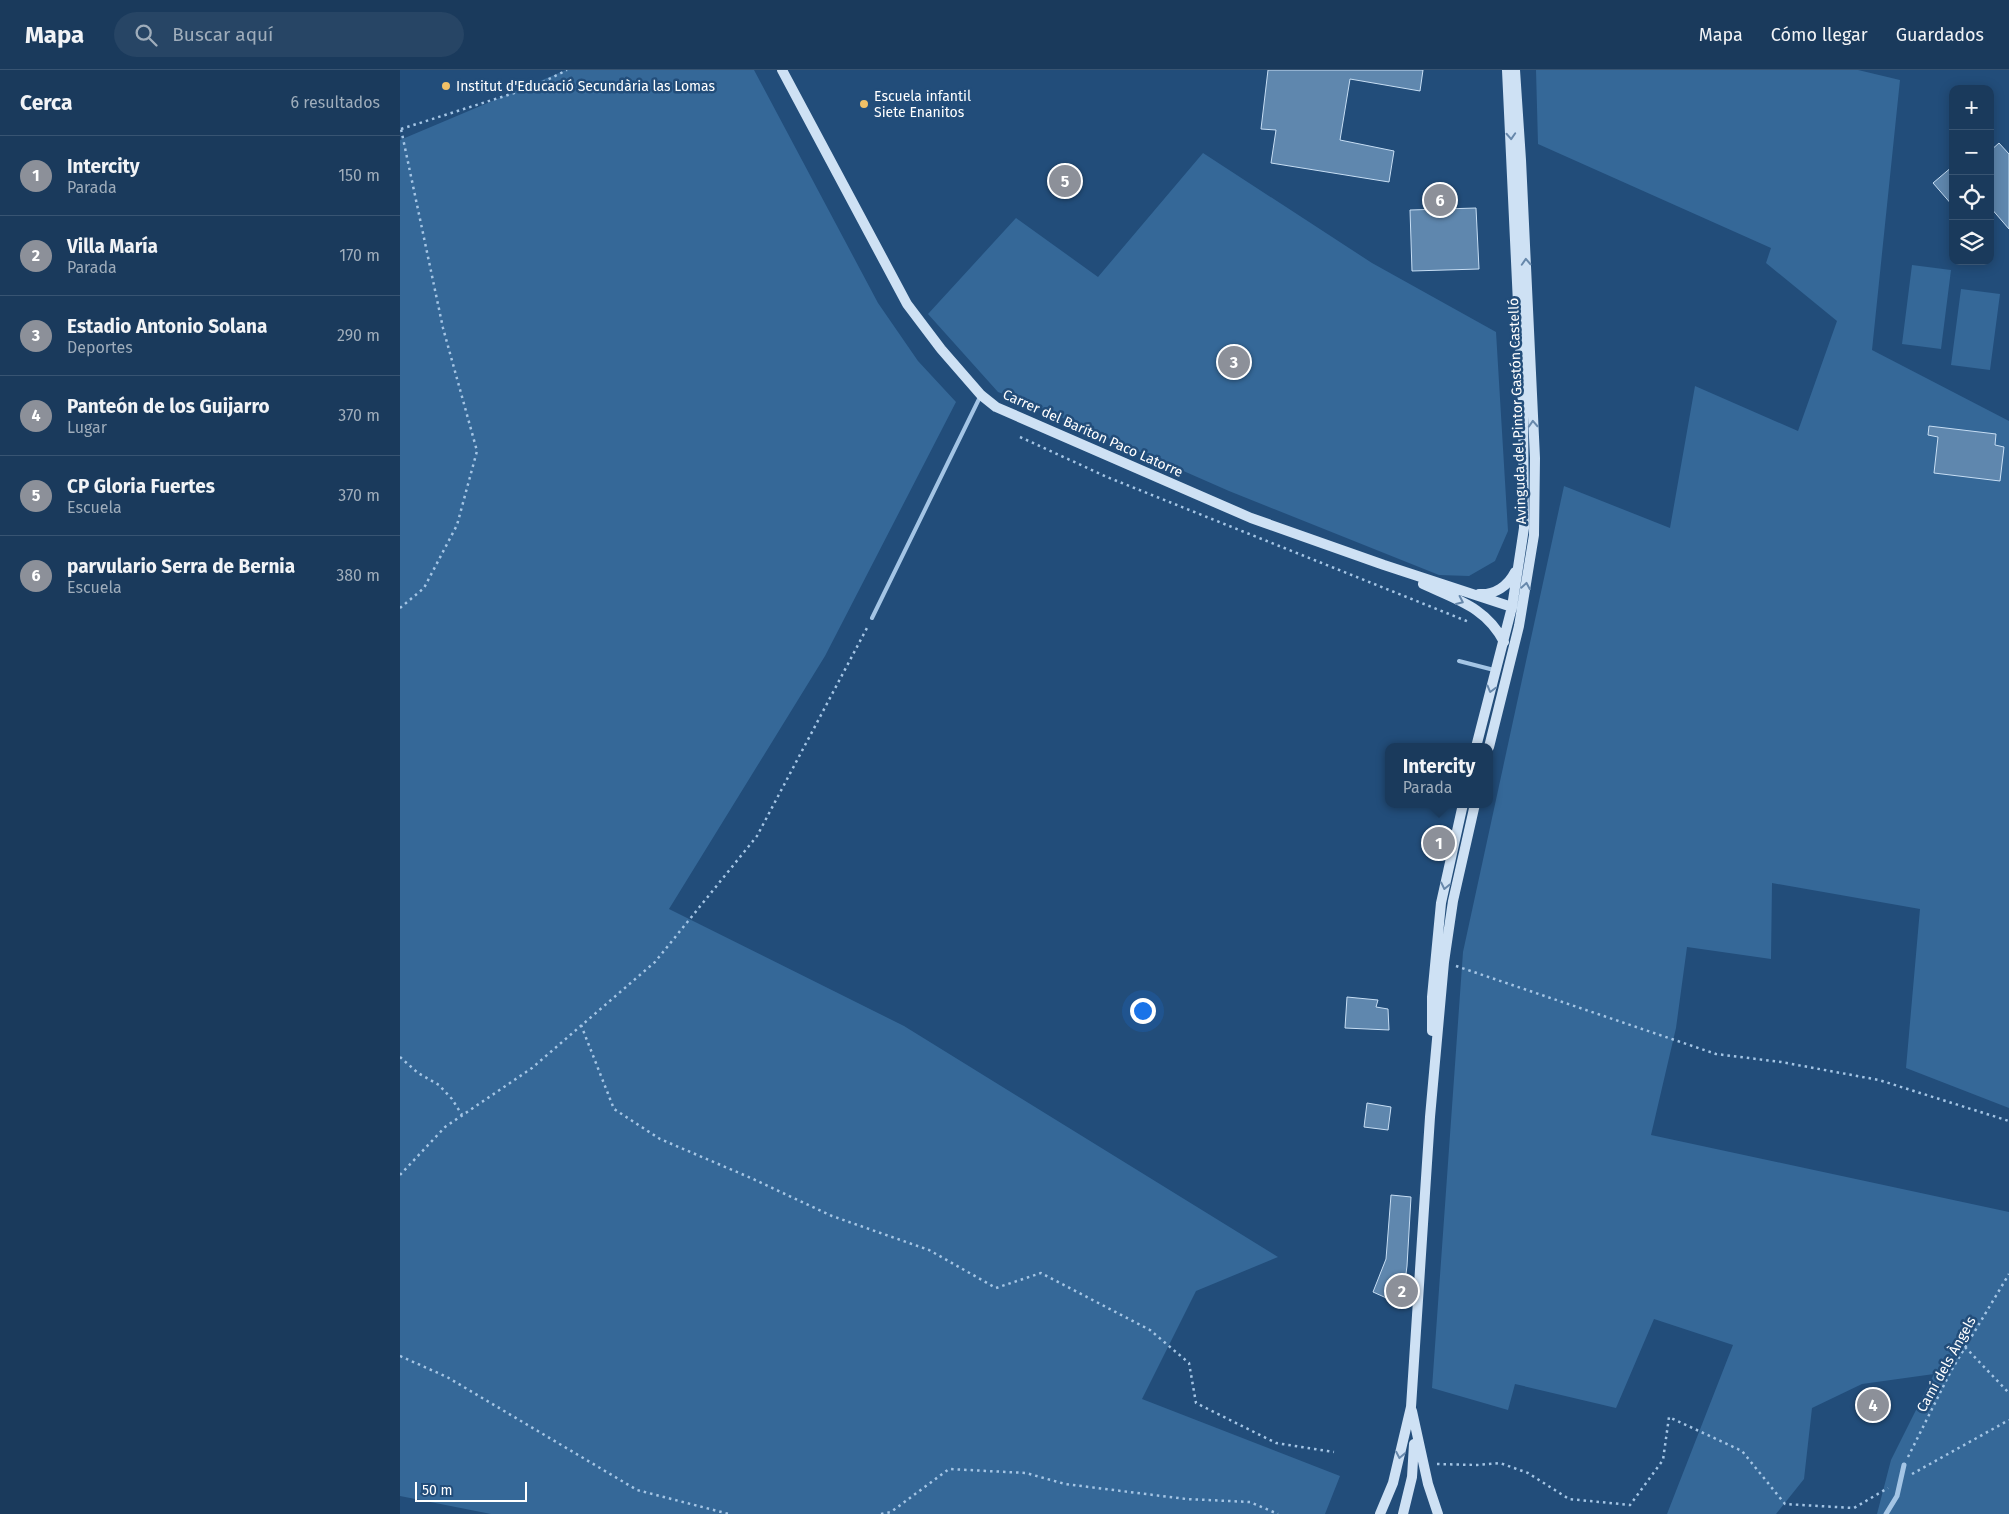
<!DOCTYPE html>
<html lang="es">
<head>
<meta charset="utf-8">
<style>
	:root { --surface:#1a3a5c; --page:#274565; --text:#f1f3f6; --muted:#9fadbb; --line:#385472; --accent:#8c9099 }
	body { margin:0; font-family:"Fira Sans",sans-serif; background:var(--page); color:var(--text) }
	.controls { position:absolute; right:15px; top:15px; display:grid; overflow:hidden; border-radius:10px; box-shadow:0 2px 12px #0003 }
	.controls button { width:45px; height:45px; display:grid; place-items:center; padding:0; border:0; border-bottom:1px solid var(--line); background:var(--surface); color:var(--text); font:25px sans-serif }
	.scale { position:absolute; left:15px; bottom:12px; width:112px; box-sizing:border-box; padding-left:5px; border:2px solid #fff; border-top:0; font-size:14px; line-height:18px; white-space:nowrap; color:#fff; -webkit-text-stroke:4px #224d7a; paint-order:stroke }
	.you { position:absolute; left:742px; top:940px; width:18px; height:18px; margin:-12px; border:4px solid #fff; border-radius:50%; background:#1a73e8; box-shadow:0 0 0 8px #1a73e833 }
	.badge { display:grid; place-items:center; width:32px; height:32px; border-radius:50%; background:var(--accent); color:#fff; font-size:16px; font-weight:700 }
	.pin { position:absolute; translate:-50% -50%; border:2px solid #fff; box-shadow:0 1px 5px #0006 }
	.popup { position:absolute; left:985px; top:673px; width:108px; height:65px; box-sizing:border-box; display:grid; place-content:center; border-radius:10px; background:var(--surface); filter:drop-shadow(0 1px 4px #0005); font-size:16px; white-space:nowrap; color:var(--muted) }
	.popup b { font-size:19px; color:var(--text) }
	.popup::after { content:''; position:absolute; left:50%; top:100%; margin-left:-10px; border:10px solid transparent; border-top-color:var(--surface) }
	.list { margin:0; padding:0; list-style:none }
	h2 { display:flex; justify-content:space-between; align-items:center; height:65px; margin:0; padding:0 20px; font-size:21px }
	h2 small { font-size:16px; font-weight:400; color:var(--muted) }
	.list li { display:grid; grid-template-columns:32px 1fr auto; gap:15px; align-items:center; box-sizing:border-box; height:80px; padding:0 20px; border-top:1px solid var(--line) }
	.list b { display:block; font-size:19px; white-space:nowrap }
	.list p { margin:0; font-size:16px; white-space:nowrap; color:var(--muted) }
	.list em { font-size:16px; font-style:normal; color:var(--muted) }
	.icon { flex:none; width:28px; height:28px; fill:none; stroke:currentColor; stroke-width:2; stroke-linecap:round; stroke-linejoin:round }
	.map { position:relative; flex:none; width:1609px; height:1444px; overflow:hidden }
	header { display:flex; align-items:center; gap:30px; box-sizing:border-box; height:70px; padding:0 25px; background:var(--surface); border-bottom:1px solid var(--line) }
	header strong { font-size:24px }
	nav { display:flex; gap:28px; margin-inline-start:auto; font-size:18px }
	.search { width:350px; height:45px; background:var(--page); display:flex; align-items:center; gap:12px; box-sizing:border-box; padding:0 18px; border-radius:28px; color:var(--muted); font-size:19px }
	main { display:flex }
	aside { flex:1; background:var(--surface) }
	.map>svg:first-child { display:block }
	.green { fill:#356898 }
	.building { fill:#5f87ae; stroke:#c7def4 }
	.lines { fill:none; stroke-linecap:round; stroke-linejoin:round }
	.path { stroke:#a4c5e5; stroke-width:2.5; stroke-dasharray:2.5 4; stroke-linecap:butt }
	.lane { stroke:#a4c5e5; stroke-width:4 }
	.street { stroke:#a4c5e5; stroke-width:5 }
	.secondary { stroke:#cee1f4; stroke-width:10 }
	.oneway { stroke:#6788ab }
	.poi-dot { fill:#f1c167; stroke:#224d7a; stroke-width:2 }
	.labels { text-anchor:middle; stroke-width:5; stroke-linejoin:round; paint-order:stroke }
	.poi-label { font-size:14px; fill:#fff; stroke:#224d7a; text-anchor:start }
	.street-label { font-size:14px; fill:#fff; stroke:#224d7a }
</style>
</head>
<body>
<header>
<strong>Mapa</strong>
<div class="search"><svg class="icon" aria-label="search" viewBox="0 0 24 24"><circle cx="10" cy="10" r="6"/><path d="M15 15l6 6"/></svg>Buscar aquí</div>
<nav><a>Mapa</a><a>Cómo llegar</a><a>Guardados</a></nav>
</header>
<main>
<aside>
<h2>Cerca<small>6 resultados</small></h2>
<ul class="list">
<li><span class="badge">1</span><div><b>Intercity</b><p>Parada</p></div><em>150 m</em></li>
<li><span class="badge">2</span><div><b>Villa María</b><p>Parada</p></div><em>170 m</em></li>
<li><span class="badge">3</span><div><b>Estadio Antonio Solana</b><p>Deportes</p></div><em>290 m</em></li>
<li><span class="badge">4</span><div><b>Panteón de los Guijarro</b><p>Lugar</p></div><em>370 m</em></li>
<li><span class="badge">5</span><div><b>CP Gloria Fuertes</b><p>Escuela</p></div><em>370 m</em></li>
<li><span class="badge">6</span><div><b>parvulario Serra de Bernia</b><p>Escuela</p></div><em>380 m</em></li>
</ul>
</aside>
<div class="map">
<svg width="1609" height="1444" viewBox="0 0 1609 1444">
	<rect width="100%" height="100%" fill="#224d7a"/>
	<path class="green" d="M 166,0 L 354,0 L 478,233 L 518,291 L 556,332 L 425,586 L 269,839 L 504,956 L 878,1187 L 796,1221 L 742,1329 L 940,1406 L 925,1444 L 91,1444 L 0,1426 L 0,70 Z
		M 1136,0 L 1458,0 L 1500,10 L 1472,280 L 1609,351 L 1609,1038 L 1506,998 L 1520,839 L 1372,813 L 1371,889 L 1287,877 L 1276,958 L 1251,1065 L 1609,1142 L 1609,1444 L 1477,1444 L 1491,1390 L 1534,1304 L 1462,1314 L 1412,1338 L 1404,1409 L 1376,1444 L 1267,1444 L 1333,1275 L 1254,1249 L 1216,1338 L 1115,1314 L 1108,1340 L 1032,1318 L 1063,882 L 1164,416 L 1270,458 L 1295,316 L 1398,361 L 1437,251 L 1366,193 L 1371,178 L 1138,74 Z
		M 803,83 L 972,193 L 1096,262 L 1108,461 L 1095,491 L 1069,506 L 1039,505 L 829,421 L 640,338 L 598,322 L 528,244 L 616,148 L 698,207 Z
		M 1512,195 L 1551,200 L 1541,279 L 1502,274 Z
		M 1561,219 L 1600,224 L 1590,300 L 1551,295 Z"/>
	<path class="building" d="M 868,0 L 1023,0 L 1020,21 L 950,9 L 940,70 L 994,81 L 989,112 L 871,93 L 876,60 L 861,59 Z
		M 1599,73 L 1609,84 L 1609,159 L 1590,137 L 1590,81 Z
		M 1553,96 L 1553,136 L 1533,113 Z
		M 1076,138 L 1079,199 L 1012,201 L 1010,140 Z
		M 1529,356 L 1596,364 L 1595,375 L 1604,377 L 1600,411 L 1534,403 L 1538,367 L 1528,365 Z
		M 947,927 L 978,930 L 976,937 L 988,939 L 989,960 L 945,958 Z
		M 967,1033 L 991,1037 L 988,1060 L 964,1057 Z
		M 991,1125 L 1011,1127 L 1007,1196 L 1002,1235 L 973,1222 L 986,1189 Z
		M 1470,1319 L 1488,1328 L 1480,1345 L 1472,1349 L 1467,1348 L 1462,1340 Z"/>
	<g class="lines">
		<path class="path" d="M 1,59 L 133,17 L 167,0
			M 620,367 L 707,407 L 1069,552
			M 0,538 L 24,518 L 57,455 L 77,381 L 43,258 L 1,59
			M 1056,896 L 1316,984 L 1381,992 L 1479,1010 L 1609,1051
			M 181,955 L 214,1039 L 260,1069 L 351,1108 L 432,1146 L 529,1180 L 596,1218 L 641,1203 L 750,1260 L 789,1293 L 796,1333 L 876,1373 L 934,1382
			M 0,987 L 18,1003 L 39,1015 L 52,1029 L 62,1045
			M 0,1105 L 45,1057 L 132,998 L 255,892 L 357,766 L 468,556
			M 1565,1277 L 1609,1323
			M 0,1286 L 47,1307 L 237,1420 L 329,1444
			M 1508,1387 L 1551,1301 L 1609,1204
			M 1037,1394 L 1077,1395 L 1100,1393 L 1128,1403 L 1169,1429 L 1230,1435 L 1263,1390 L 1269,1347 L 1342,1381 L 1385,1434 L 1454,1438 L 1488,1418
			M 1512,1404 L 1609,1350
			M 481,1444 L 491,1442 L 549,1399 L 626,1403 L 665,1414 L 786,1429 L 850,1432 L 878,1444"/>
		<path class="lane" d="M 472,548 L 580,327
			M 1059,591 L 1094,600"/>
		<path class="street" d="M 1486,1444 L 1497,1426 L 1504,1395"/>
		<path class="secondary" d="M 382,0 L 507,234 L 541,279 L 581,325 L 596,337 L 851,448 L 984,495 L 1112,537
			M 1023,514 C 1057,530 1086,537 1104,572
			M 1079,524 C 1095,525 1108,516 1115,502
			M 1076,677 L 1112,537 L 1124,458 L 1123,340 L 1107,0
			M 1089,677 L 1119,556 L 1134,465 L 1135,388 L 1121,90 L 1115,0
			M 1032,961 L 1032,927 L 1041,833 L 1063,734
			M 1012,1341 L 1028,1414 L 1038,1444
			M 980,1444 L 993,1413 L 1011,1337 L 1030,1047 L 1044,892 L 1053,831 L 1075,734
			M 1003,1444 L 1012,1407 L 1014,1374"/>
	</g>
	<defs><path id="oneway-chevron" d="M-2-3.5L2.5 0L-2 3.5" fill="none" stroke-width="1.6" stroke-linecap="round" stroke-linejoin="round" transform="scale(1.25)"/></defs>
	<g class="oneway">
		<use href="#oneway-chevron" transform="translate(1111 66) rotate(87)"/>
		<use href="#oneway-chevron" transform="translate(1126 192) rotate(-93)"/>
		<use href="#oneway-chevron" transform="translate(1133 354) rotate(-93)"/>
		<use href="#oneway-chevron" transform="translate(1126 516) rotate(-80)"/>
		<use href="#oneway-chevron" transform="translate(1060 531) rotate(25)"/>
		<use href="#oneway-chevron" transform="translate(1091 619) rotate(105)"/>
		<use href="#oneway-chevron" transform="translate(1045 816) rotate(102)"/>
		<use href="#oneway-chevron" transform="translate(1000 1385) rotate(101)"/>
	</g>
	<g class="poi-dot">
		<circle cx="46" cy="16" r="5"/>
		<circle cx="464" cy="34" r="5"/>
	</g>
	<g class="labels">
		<g class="poi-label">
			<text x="56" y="21">Institut d'Educació Secundària las Lomas</text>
			<text x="474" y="31">Escuela infantil<tspan x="474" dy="16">Siete Enanitos</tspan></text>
		</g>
		<g class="street-label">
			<text transform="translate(1117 341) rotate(-92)" y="5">Avinguda del Pintor Gastón Castelló</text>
			<text transform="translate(693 363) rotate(24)" y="5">Carrer del Baríton Paco Latorre</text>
			<text transform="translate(1546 1294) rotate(-61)" y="5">Camí dels Àngels</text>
		</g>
	</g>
</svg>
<div class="controls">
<button>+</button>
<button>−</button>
<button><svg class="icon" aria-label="locate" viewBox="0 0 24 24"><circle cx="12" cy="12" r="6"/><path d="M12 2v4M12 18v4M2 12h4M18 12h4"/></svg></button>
<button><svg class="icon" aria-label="layers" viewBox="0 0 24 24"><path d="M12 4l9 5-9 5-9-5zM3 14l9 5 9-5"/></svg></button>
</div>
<div class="scale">50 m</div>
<div class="you"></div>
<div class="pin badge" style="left:1039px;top:773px">1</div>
<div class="popup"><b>Intercity</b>Parada</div>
<div class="pin badge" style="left:1002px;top:1221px">2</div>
<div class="pin badge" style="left:834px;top:292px">3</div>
<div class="pin badge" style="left:1473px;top:1335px">4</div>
<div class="pin badge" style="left:665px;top:111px">5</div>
<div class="pin badge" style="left:1040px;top:130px">6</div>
</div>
</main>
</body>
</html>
